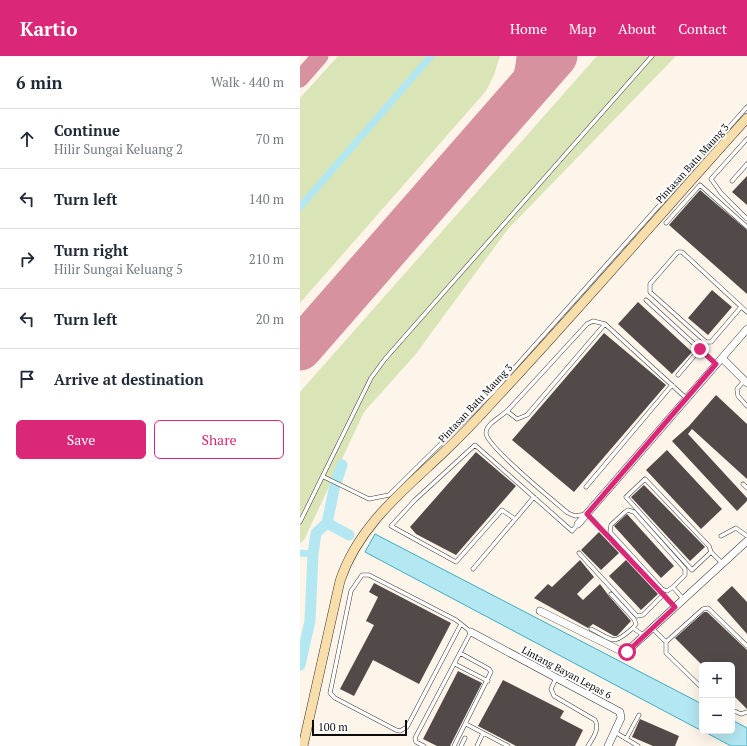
<!DOCTYPE html>
<html lang="en">
<head>
<meta charset="utf-8">
<style>
	:root { --surface:#fff; --page:#f6f6f7; --text:#1f2937; --muted:#747a83; --line:#e0e1e3; --accent:#db2777 }
	body { margin:0; font-family:"PT Serif",serif; background:var(--page); color:var(--text) }
	.controls { position:absolute; right:12px; bottom:12px; display:grid; overflow:hidden; border-radius:6px; box-shadow:0 4px 16px #0002 }
	.controls button { width:36px; height:36px; display:grid; place-items:center; padding:0; border:0; border-bottom:1px solid var(--line); background:var(--surface); color:var(--text); font:20px sans-serif }
	.scale { position:absolute; left:12px; bottom:10px; width:95px; box-sizing:border-box; padding-left:4px; border:2px solid #0b0b0b; border-top:0; font-size:11px; line-height:14px; white-space:nowrap; color:#0b0b0b; -webkit-text-stroke:3px #fff; paint-order:stroke }
	.stop { position:absolute; width:12px; height:12px; margin:-9px; border:3px solid #db2777; border-radius:50%; background:#fff }
	.stop.end { background:#db2777; border-color:#fff; box-shadow:0 1px 4px #0008 }
	.list { margin:0; padding:0; list-style:none }
	h2 { display:flex; justify-content:space-between; align-items:center; height:52px; margin:0; padding:0 16px; font-size:17px }
	h2 small { font-size:13px; font-weight:400; color:var(--muted) }
	.list li { display:grid; grid-template-columns:26px 1fr auto; gap:12px; align-items:center; box-sizing:border-box; height:60px; padding:0 16px; border-top:1px solid var(--line) }
	.list b { display:block; font-size:15px; white-space:nowrap }
	.list p { margin:0; font-size:13px; white-space:nowrap; color:var(--muted) }
	.list em { font-size:13px; font-style:normal; color:var(--muted) }
	.actions { display:flex; gap:8px; padding:12px 16px }
	.actions a { flex:1; padding:9px 0; border:1px solid var(--accent); border-radius:6px; text-align:center; font-size:14px; color:var(--accent) }
	.actions .main { background:var(--accent); color:#fff }
	.icon { flex:none; width:22px; height:22px; fill:none; stroke:currentColor; stroke-width:2; stroke-linecap:round; stroke-linejoin:round }
	.map { position:relative; flex:none; width:447px; height:690px; overflow:hidden }
	header { display:flex; align-items:center; gap:24px; box-sizing:border-box; height:56px; padding:0 20px; background:var(--accent); color:#fff }
	header strong { font-size:19px }
	nav { display:flex; gap:22px; margin-inline-start:auto; font-size:14px }
	main { display:flex }
	aside { flex:1; background:var(--surface) }
	.map>svg:first-child { display:block }
	.green { fill:#d9e4b7 }
	.water { fill:#b3e7f1; stroke:#40abc2 }
	.lines { fill:none; stroke-linecap:round; stroke-linejoin:round }
	.canal { stroke:#b3e7f1; stroke-width:7 }
	.river { stroke:#b3e7f1; stroke-width:11 }
	.taxiway { stroke:#d6929e; stroke-width:17 }
	.runway { stroke:#d6929e; stroke-width:43 }
	.building { fill:#524a48 }
	.lane-casing { stroke:#3e3e3e; stroke-width:4.5 }
	.street-casing { stroke:#3e3e3e; stroke-width:8 }
	.secondary-casing { stroke:#2d2d2d; stroke-width:10 }
	.lane { stroke:#fff; stroke-width:3.5 }
	.street { stroke:#fff; stroke-width:7 }
	.secondary { stroke:#f8deaa; stroke-width:9 }
	.route { stroke:#db2777; stroke-width:5 }
	.labels { text-anchor:middle; stroke-width:4; stroke-linejoin:round; paint-order:stroke }
	.street-label { font-size:10px; fill:#0b0b0b; stroke:#fff }
</style>
</head>
<body>
<header>
<strong>Kartio</strong>
<nav><a>Home</a><a>Map</a><a>About</a><a>Contact</a></nav>
</header>
<main>
<aside>
<h2>6 min<small>Walk · 440 m</small></h2>
<ul class="list">
<li><svg class="icon" aria-label="ahead" viewBox="0 0 24 24"><path d="M12 20V5M6 11l6-6 6 6"/></svg><div><b>Continue</b><p>Hilir Sungai Keluang 2</p></div><em>70 m</em></li>
<li><svg class="icon" aria-label="left" viewBox="0 0 24 24"><path d="M17 20v-9H6M10 6l-5 5 5 5"/></svg><div><b>Turn left</b></div><em>140 m</em></li>
<li><svg class="icon" aria-label="right" viewBox="0 0 24 24"><path d="M7 20v-9h11M14 6l5 5-5 5"/></svg><div><b>Turn right</b><p>Hilir Sungai Keluang 5</p></div><em>210 m</em></li>
<li><svg class="icon" aria-label="left" viewBox="0 0 24 24"><path d="M17 20v-9H6M10 6l-5 5 5 5"/></svg><div><b>Turn left</b></div><em>20 m</em></li>
<li><svg class="icon" aria-label="arrive" viewBox="0 0 24 24"><path d="M6 21V4h12l-3 4 3 4H6"/></svg><div><b>Arrive at destination</b></div></li>
</ul>
<div class="actions"><a class="main">Save</a><a>Share</a></div>
</aside>
<div class="map">
<svg width="447" height="690" viewBox="0 0 447 690">
	<rect width="100%" height="100%" fill="#fdf5ea"/>
	<path class="green" d="M 38,0 L 200,0 L 194,19 L 186,35 L 0,247 L 0,42 Z
		M 297,0 L 376,0 L 208,173 L 115,299 L 64,356 L 4,484 L 0,487 L 0,336 Z"/>
	<path class="water" d="M 75,478 L 402,648 L 402,675 L 65,496 Z
		M 432,664 L 447,672 L 447,690 L 431,690 L 403,675 L 432,675 Z"/>
	<g class="lines">
		<path class="canal" d="M 0,151 L 131,0
			M 0,497 L 13,498"/>
		<path class="river" d="M 37,424 L 42,409
			M 27,467 L 49,479
			M 0,609 L 10,565 L 13,498 L 16,477 L 27,467 L 35,429"/>
		<path class="taxiway" d="M 0,23 L 20,0
			M 202,62 C 213,43 224,23 225,0"/>
		<path class="runway" d="M 0,293 L 256,0"/>
	</g>
	<path class="building" d="M 447,120 L 447,149 L 432,136 Z
		M 400,134 L 447,174 L 447,238 L 369,169 Z
		M 412,234 L 432,251 L 408,279 L 388,262 Z
		M 338,246 L 392,296 L 372,318 L 318,268 Z
		M 304,277 L 366,329 L 274,436 L 212,384 Z
		M 416,339 L 447,368 L 447,423 L 392,373 L 388,378 L 447,442 L 447,445 L 437,455 L 372,385 L 389,370 Z
		M 367,394 L 422,453 L 401,473 L 346,414 Z
		M 176,396 L 216,430 L 156,499 L 116,478 L 110,471 Z
		M 344,429 L 405,491 L 390,505 L 331,441 Z
		M 327,458 L 374,510 L 361,522 L 314,470 Z
		M 299,476 L 319,497 L 301,514 L 281,494 Z
		M 280,504 L 294,521 L 277,538 L 283,544 L 300,528 L 309,540 L 331,565 L 317,580 L 314,580 L 293,568 L 288,572 L 234,542 L 248,528 L 252,531 Z
		M 326,504 L 358,538 L 341,554 L 309,520 Z
		M 74,527 L 151,567 L 119,628 L 73,604 L 54,640 L 40,633 L 74,569 L 66,565 L 78,541 L 69,536 Z
		M 432,530 L 447,546 L 447,578 L 417,544 Z
		M 404,556 L 407,556 L 447,594 L 447,653 L 432,638 L 432,609 L 402,609 L 375,582 Z
		M 158,615 L 182,627 L 150,690 L 137,690 L 123,683 Z
		M 203,624 L 264,655 L 260,662 L 283,674 L 275,690 L 216,690 L 178,670 Z
		M 340,663 L 379,680 L 375,690 L 353,690 L 332,681 Z"/>
	<g class="lines">
		<defs>
			<path id="lane" d="M 447,83 L 411,123 L 421,137 L 447,163
				M 432,125 L 447,108
				M 366,167 L 400,129 L 447,171
				M 346,244 L 416,308
				M 441,251 L 411,286 L 406,286 L 350,236 L 350,228 L 378,196 L 382,196 L 447,256
				M 378,319 L 400,293
				M 444,325 L 437,333 L 438,340 L 447,350
				M 207,355 L 217,363 L 227,359 L 305,268
				M 24,421 L 69,443 L 89,439 L 193,336 L 447,51
				M 443,428 L 447,432
				M 286,431 L 372,329
				M 215,463 L 202,454 L 156,506 L 91,470 L 115,444 L 175,389 L 272,475 L 278,468
				M 0,466 L 71,322 L 85,303 L 352,0
				M 421,480 L 436,472 L 447,480
				M 411,496 L 392,514 L 326,441 L 345,423 L 409,490 L 411,496 L 423,508
				M 279,497 L 337,560 L 343,559 L 363,539
				M 173,513 L 234,441
				M 373,531 L 367,535 L 362,533 L 310,476 L 311,469 L 325,456 L 328,454 L 334,456 L 385,513 L 385,519 L 373,531 L 384,544
				M 311,538 L 334,563 L 336,568 L 333,572
				M 375,551 L 287,458 L 275,460 L 268,457 C 255,446 186,390 186,377 C 186,367 203,360 209,353 C 235,325 261,296 287,268 L 293,265 L 305,268 L 386,342
				M 352,572 L 366,586 L 366,597 L 402,632
				M 291,573 C 315,585 312,590 333,572 L 343,579
				M 366,586 L 403,553 L 408,552 L 447,590
				M 155,608 L 188,625
				M 256,622 L 251,633 L 254,640 L 295,664 C 300,673 293,682 288,690
				M 432,654 L 441,658 L 447,656
				M 166,668 L 208,690
				M 315,676 L 338,690
				M 326,683 L 339,659
				M 124,690 L 116,686 L 115,682 L 171,576 L 156,564 L 69,519 L 62,519 L 51,535 L 30,637 L 35,642 L 96,674 L 100,675 L 107,671 L 161,568
				M 154,690 L 191,616 L 189,613 L 160,597
				M 161,690 L 165,682
				M 177,690 L 183,677"/>
			<path id="street" d="M 422,302 L 447,327
				M 278,468 L 447,273
				M 240,555 L 325,597 L 447,485
				M 171,576 L 320,656 L 321,662 L 308,690"/>
			<path id="secondary" d="M 3,690 L 40,525 C 58,470 104,434 144,396 C 163,378 181,359 198,340 C 283,249 364,154 447,62"/>
		</defs>
		<use href="#lane" class="lane-casing"/>
		<use href="#street" class="street-casing"/>
		<use href="#secondary" class="secondary-casing"/>
		<use href="#lane" class="lane"/>
		<use href="#street" class="street"/>
		<use href="#secondary" class="secondary"/>
	</g>
	<g class="lines">
		<path class="route" d="M 327,596 L 375,551 L 287,458 L 416,308 L 400,293"/>
	</g>
	<g class="labels">
		<g class="street-label">
			<text transform="translate(392 107) rotate(-48)" y="4">Pintasan Batu Maung 3</text>
			<text transform="translate(175 347) rotate(-47)" y="4">Pintasan Batu Maung 3</text>
			<text transform="translate(267 616) rotate(28)" y="4">Lintang Bayan Lepas 6</text>
		</g>
	</g>
</svg>
<div class="controls">
<button>+</button>
<button>−</button>
</div>
<div class="scale">100 m</div>
<div class="stop" style="left:327px;top:596px"></div>
<div class="stop end" style="left:400px;top:293px"></div>
</div>
</main>
</body>
</html>
